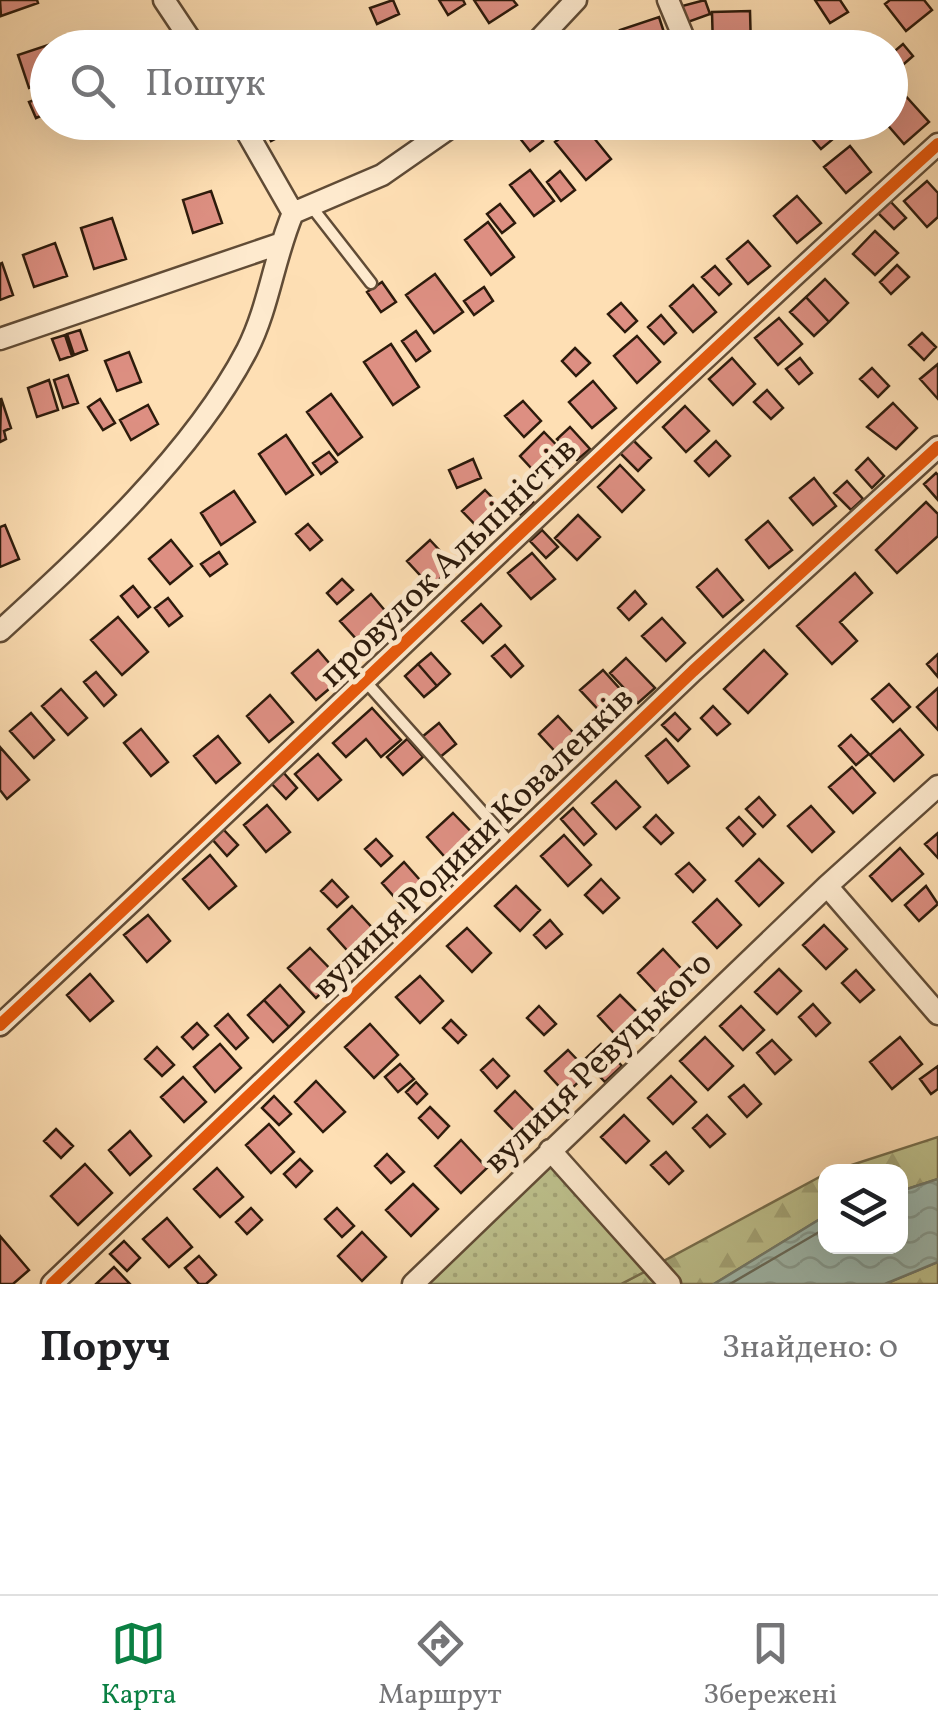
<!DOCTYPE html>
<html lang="uk">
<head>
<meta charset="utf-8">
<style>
	:root { --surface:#fff; --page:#f2f2f2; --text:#202124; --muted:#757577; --line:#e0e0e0; --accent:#0b8043 }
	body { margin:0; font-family:Vollkorn,serif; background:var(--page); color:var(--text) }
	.controls { position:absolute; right:30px; bottom:30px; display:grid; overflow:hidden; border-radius:20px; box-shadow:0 10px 40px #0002 }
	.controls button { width:90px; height:90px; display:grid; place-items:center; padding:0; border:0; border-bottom:2px solid var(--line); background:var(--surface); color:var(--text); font:50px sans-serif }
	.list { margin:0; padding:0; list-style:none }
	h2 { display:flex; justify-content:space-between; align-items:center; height:130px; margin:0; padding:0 40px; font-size:42px }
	h2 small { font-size:32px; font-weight:400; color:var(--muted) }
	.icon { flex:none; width:55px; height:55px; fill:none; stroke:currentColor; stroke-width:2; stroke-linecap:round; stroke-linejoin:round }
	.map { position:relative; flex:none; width:938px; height:1284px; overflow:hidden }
	.search { position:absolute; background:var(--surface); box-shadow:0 10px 40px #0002; left:30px; right:30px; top:30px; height:110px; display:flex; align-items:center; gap:25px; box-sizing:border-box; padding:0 35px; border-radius:55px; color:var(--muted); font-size:38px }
	.sheet { height:310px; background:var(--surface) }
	nav { display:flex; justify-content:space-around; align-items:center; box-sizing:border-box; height:140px; border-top:2px solid var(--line); background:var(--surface); font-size:28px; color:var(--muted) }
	nav a { display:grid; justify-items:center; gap:5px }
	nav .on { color:var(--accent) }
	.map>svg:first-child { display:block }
	.forest { fill:url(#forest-firs); stroke:#766e4d; stroke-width:2.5 }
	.garden { fill:url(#garden-dots); stroke:#766e4d; stroke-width:2.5 }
	.water { fill:url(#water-waves); stroke:#727c6f; stroke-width:2.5 }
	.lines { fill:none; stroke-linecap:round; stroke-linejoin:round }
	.shore { stroke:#666c5e; stroke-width:2.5 }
	.building { fill:#dd8f82; stroke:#2d1b0c; stroke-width:2.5 }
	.service-casing { stroke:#614c36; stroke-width:15 }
	.minor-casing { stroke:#614c36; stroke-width:25 }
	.service { stroke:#feeace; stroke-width:10 }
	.minor { stroke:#feeace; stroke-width:20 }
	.cycleway-casing { stroke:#feeace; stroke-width:19 }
	.cycleway { stroke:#e8590c; stroke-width:12 }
	.labels { text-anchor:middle; stroke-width:10; stroke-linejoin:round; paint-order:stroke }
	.street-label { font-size:35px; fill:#2d1b0c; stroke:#feeace }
</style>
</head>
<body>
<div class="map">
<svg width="938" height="1284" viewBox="0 0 938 1284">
	<defs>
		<pattern id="forest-firs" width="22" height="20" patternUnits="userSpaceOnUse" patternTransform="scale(2.5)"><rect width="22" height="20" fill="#bec28e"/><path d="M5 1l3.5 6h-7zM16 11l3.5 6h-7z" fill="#a4a679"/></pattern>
		<pattern id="garden-dots" width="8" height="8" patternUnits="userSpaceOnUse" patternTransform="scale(2.5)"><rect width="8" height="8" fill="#bec28e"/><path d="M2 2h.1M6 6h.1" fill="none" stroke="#a4a679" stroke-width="1.8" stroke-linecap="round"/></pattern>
		<pattern id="water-waves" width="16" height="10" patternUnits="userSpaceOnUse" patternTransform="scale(2.5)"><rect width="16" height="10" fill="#a0bcb1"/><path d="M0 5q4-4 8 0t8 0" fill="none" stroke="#8aa197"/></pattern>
	</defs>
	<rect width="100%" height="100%" fill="#fedfb4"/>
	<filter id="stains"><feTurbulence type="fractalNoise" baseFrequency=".002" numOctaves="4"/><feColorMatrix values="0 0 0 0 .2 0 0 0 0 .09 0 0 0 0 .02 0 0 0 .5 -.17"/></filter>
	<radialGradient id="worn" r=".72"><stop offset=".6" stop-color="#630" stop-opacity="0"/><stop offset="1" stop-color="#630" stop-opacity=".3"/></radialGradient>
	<path class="forest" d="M 938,1137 L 938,1179 L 901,1191 L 900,1172 L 833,1171 Z
		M 825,1174 L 825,1216 L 714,1284 L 621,1284 Z
		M 938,1262 L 938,1284 L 885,1284 Z"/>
	<path class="garden" d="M 550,1150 L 654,1267 L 621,1284 L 413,1284 Z"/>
	<path class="water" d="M 938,1179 L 938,1262 L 885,1284 L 714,1284 L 825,1216 L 826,1246 L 900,1246 L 901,1191 Z"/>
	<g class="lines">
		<path class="shore" d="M 730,1284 L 826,1228"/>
	</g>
	<path class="building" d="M 0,0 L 37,0 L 38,3 L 1,16 Z
		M 393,0 L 399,14 L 377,24 L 370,8 Z
		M 439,0 L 463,0 L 465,4 L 448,15 Z
		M 474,0 L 513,0 L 517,5 L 489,23 Z
		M 705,0 L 710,14 L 688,22 L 682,6 Z
		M 815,0 L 840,0 L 848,12 L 830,23 Z
		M 890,0 L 924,0 L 932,10 L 906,31 L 885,4 Z
		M 750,11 L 751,48 L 713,48 L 712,12 Z
		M 659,17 L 669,48 L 626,47 L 620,30 Z
		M 446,32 L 453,48 L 421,48 L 420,45 Z
		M 57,42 L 59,48 L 48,48 L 48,81 L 29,88 L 18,55 Z
		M 903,44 L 913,56 L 897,70 L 890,55 Z
		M 903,93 L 929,122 L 904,144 L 885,122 L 890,122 L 890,104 Z
		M 48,95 L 48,113 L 36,118 L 29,102 Z
		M 261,122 L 308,122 L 271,141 Z
		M 529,122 L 543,141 L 530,151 L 515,132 Z
		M 581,122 L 611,159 L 586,180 L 555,142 Z
		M 625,122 L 651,122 L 635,135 Z
		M 819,122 L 832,122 L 840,133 L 821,149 L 807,133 Z
		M 850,146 L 871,172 L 846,193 L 824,167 Z
		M 530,170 L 554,201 L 534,216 L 510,185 Z
		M 560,171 L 575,190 L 561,201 L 547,182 Z
		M 927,181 L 938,193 L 938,217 L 927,227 L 904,201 Z
		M 211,191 L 222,223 L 193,233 L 183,200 Z
		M 797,196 L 821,223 L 797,243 L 774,216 Z
		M 889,200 L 906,218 L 894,229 L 877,212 Z
		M 500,204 L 515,223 L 502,233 L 487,214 Z
		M 112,218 L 126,259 L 94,269 L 81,228 Z
		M 488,222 L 514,257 L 491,275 L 465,240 Z
		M 875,231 L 898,253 L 875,275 L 853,254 Z
		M 748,241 L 770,266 L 748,284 L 727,259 Z
		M 55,243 L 67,276 L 34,287 L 23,255 Z
		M 2,263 L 13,295 L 0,300 L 0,264 Z
		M 897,265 L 909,277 L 891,294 L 880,282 Z
		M 715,266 L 731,284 L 719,295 L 702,277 Z
		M 435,274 L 463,312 L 434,333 L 406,295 Z
		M 825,279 L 848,303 L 829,322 L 806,297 Z
		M 382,282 L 396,302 L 381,312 L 367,292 Z
		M 693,285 L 716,312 L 693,332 L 670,306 Z
		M 484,287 L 493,301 L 474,315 L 464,301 Z
		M 806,297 L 829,322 L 814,336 L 790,312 Z
		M 621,303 L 637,321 L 625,332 L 608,314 Z
		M 661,315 L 676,333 L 664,344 L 648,327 Z
		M 779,318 L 802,344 L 778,365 L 755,338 Z
		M 80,330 L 87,350 L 74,355 L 67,334 Z
		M 416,331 L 430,351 L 416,361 L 402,341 Z
		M 922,333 L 936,347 L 924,360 L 909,345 Z
		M 65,335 L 72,356 L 60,360 L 52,339 Z
		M 637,336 L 660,362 L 637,383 L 614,356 Z
		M 391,344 L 419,387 L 393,405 L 364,362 Z
		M 575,348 L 590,363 L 576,376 L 562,361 Z
		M 129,352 L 141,382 L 117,391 L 105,361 Z
		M 732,358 L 755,384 L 733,405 L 709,379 Z
		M 800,358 L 812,373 L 799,384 L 786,369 Z
		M 938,364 L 938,399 L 920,379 Z
		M 872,368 L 889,386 L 878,397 L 860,379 Z
		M 68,375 L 78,403 L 63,408 L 54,380 Z
		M 49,380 L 58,410 L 37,417 L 28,388 Z
		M 593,381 L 616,408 L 592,428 L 569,402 Z
		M 767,390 L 783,408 L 771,419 L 754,402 Z
		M 331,394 L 362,437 L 338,455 L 307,412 Z
		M 1,398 L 11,428 L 4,431 L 6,439 L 0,442 Z
		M 100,399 L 115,423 L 103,430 L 88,407 Z
		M 523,401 L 541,421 L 524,437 L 505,416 Z
		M 893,403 L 917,428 L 896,449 L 867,427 Z
		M 148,405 L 158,424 L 131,440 L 120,420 Z
		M 685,406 L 709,431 L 686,452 L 663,427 Z
		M 570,427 L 590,449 L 577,460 L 557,439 Z
		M 544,432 L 568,457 L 543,481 L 520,456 Z
		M 286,435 L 313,475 L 286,494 L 259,454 Z
		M 633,440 L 651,458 L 638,471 L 620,453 Z
		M 716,441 L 730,456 L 709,476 L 695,461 Z
		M 329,452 L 337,462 L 321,474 L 313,463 Z
		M 868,458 L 884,476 L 872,488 L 856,470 Z
		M 473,459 L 481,478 L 457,488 L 449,470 Z
		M 620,465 L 644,490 L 622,512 L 598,487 Z
		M 936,473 L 938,475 L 938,500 L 924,484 Z
		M 814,478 L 836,506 L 813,525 L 790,498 Z
		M 847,481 L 863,499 L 851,510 L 834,493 Z
		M 518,485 L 534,503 L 521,515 L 504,497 Z
		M 485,490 L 509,515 L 486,536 L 462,511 Z
		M 234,491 L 255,522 L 221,545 L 201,513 Z
		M 926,502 L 938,514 L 938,536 L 897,573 L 876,550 Z
		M 578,515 L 600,537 L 577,560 L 555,538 Z
		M 768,521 L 792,550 L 769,568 L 746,540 Z
		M 308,524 L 322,540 L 310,550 L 296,534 Z
		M 5,525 L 19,559 L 0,567 L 0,527 Z
		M 542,530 L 558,547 L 546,558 L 530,541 Z
		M 171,540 L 192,566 L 170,584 L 149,559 Z
		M 430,540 L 454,566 L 431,587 L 407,561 Z
		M 219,552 L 227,564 L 210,576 L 201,564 Z
		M 532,553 L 555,579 L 531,599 L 508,573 Z
		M 717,569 L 743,600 L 723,617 L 697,587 Z
		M 855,573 L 872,593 L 840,622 L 857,641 L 832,664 L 797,626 Z
		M 342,579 L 353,590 L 337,604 L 327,593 Z
		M 133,586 L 150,607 L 138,617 L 121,596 Z
		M 635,591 L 646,604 L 629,620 L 618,608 Z
		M 371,594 L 398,626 L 368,652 L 340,621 Z
		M 168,598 L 182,616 L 169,626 L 155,608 Z
		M 481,604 L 501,626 L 483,643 L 462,621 Z
		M 118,617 L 148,652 L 122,675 L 91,640 Z
		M 662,618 L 685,643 L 666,661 L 642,636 Z
		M 505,645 L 523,666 L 511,677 L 492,656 Z
		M 318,650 L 342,678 L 316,700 L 292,673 Z
		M 764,650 L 787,674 L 748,713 L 724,689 Z
		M 431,653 L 450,674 L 437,686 L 418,664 Z
		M 938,654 L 938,677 L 927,664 Z
		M 626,658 L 655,688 L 638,703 L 610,673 Z
		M 418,664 L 437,686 L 424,697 L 405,676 Z
		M 603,670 L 629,699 L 607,719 L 580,690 Z
		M 96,672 L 116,695 L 104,706 L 84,682 Z
		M 889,684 L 910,707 L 893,722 L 872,699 Z
		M 938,688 L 938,730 L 917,707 Z
		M 61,689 L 87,718 L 68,735 L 42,706 Z
		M 270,695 L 293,722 L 269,742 L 247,716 Z
		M 713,706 L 730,724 L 717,735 L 701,718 Z
		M 372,708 L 401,740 L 381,757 L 366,739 L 346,757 L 333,743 Z
		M 31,713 L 54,740 L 34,758 L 10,731 Z
		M 675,713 L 690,729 L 678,741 L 662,725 Z
		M 558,716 L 582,742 L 562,759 L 539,734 Z
		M 439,723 L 456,744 L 439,758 L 422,737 Z
		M 141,729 L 168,762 L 151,776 L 124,743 Z
		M 900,729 L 923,755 L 894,781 L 870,755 Z
		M 851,735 L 869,754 L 856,765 L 839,746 Z
		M 218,736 L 240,763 L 216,783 L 194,756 Z
		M 407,739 L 423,757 L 403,775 L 387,757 Z
		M 666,739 L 689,766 L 668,783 L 646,756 Z
		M 0,747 L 29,780 L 7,799 L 0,790 Z
		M 318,754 L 341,780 L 318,800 L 295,774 Z
		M 852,767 L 875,793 L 853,813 L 829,787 Z
		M 283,772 L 297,788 L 286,799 L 271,783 Z
		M 616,781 L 640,807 L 616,829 L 592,803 Z
		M 759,797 L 775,815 L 763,827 L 746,809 Z
		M 267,805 L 290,832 L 266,852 L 244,825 Z
		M 811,806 L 834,832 L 812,852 L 788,826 Z
		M 573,808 L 596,834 L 584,845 L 561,819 Z
		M 453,813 L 479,840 L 452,865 L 427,837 Z
		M 656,815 L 673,833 L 661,844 L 644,827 Z
		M 739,817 L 755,834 L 743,846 L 727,828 Z
		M 223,829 L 238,845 L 227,856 L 212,839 Z
		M 938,833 L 938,858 L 925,844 Z
		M 564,835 L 591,865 L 568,886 L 541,856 Z
		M 376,839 L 392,856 L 381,866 L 365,849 Z
		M 900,848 L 923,874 L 892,901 L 870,876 Z
		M 210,855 L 236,886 L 209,909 L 183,879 Z
		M 759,859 L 783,883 L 759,906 L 736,881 Z
		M 404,862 L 427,888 L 404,908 L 382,883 Z
		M 689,863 L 705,880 L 693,892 L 676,874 Z
		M 601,879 L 619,898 L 603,913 L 585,895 Z
		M 332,880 L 348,897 L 337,907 L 321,891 Z
		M 516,886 L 540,910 L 520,931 L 495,906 Z
		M 926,886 L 938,904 L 919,921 L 905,905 Z
		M 717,899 L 741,925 L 717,948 L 693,922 Z
		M 352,906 L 379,935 L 354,958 L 328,929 Z
		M 148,915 L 170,941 L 147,962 L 124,935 Z
		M 550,920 L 562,934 L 546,948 L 534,935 Z
		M 824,925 L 847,949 L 826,969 L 803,945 Z
		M 467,928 L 491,953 L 472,972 L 447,946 Z
		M 310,948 L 338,977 L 316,998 L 288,968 Z
		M 663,949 L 690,978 L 665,1002 L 638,973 Z
		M 779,969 L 801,991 L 777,1014 L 755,992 Z
		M 856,970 L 874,990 L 860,1002 L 842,983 Z
		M 90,974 L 113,1001 L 90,1021 L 67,995 Z
		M 420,976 L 443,1001 L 420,1023 L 396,997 Z
		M 280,985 L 304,1012 L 289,1027 L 264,1000 Z
		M 620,995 L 644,1019 L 621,1041 L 598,1016 Z
		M 264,1000 L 289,1027 L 273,1042 L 248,1015 Z
		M 813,1004 L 830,1023 L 816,1036 L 799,1017 Z
		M 539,1006 L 556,1024 L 544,1035 L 527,1018 Z
		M 741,1006 L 764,1030 L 743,1050 L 720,1026 Z
		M 228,1014 L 248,1038 L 236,1049 L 215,1026 Z
		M 451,1020 L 466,1035 L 458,1043 L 443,1028 Z
		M 197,1023 L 208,1035 L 193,1049 L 182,1037 Z
		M 370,1024 L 398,1055 L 374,1078 L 345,1047 Z
		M 705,1037 L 733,1066 L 708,1090 L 680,1061 Z
		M 900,1037 L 922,1064 L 892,1089 L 870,1062 Z
		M 772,1040 L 791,1060 L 775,1074 L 757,1053 Z
		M 220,1044 L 241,1068 L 215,1092 L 194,1067 Z
		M 601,1044 L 622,1066 L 605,1082 L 584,1060 Z
		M 157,1047 L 174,1065 L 162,1076 L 145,1059 Z
		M 568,1050 L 589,1072 L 566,1094 L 545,1071 Z
		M 493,1059 L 509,1076 L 497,1088 L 481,1070 Z
		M 400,1064 L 414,1079 L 398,1092 L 385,1077 Z
		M 938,1066 L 938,1089 L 931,1094 L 920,1079 Z
		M 671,1076 L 696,1102 L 673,1124 L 648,1098 Z
		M 183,1077 L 206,1102 L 184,1122 L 161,1097 Z
		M 316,1081 L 345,1112 L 323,1132 L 295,1102 Z
		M 416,1082 L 427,1094 L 417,1104 L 406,1092 Z
		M 744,1085 L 761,1104 L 747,1117 L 729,1097 Z
		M 515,1091 L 538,1115 L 518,1135 L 495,1111 Z
		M 274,1096 L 291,1114 L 279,1125 L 262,1108 Z
		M 430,1107 L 449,1126 L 438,1138 L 419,1118 Z
		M 624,1115 L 649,1141 L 626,1163 L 601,1137 Z
		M 707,1115 L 725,1134 L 710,1147 L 693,1128 Z
		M 269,1124 L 294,1152 L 271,1173 L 246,1145 Z
		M 56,1129 L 73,1146 L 61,1158 L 44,1141 Z
		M 130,1131 L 151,1156 L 130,1175 L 109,1150 Z
		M 461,1140 L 487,1168 L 461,1193 L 435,1166 Z
		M 666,1152 L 683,1171 L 669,1184 L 651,1165 Z
		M 387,1154 L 404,1172 L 391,1183 L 375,1166 Z
		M 300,1159 L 312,1171 L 296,1187 L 284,1174 Z
		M 85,1164 L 112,1193 L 78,1225 L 51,1196 Z
		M 217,1168 L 243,1197 L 220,1217 L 194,1189 Z
		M 413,1184 L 438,1209 L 411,1236 L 386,1210 Z
		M 251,1208 L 262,1220 L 247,1234 L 236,1222 Z
		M 337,1208 L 354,1226 L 342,1237 L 325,1219 Z
		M 167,1218 L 192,1247 L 169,1267 L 143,1239 Z
		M 362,1232 L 386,1257 L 362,1281 L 338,1256 Z
		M 0,1236 L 29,1270 L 13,1284 L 0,1284 Z
		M 124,1241 L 140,1258 L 127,1271 L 110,1254 Z
		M 199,1256 L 216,1275 L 206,1284 L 199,1284 L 185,1268 Z
		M 114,1267 L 130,1284 L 96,1284 Z"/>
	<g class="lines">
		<defs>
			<path id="service" d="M 311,206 L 371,283
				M 366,682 L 512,845"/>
			<path id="minor" d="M 164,0 L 196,48
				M 668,0 L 688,48
				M 531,48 L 576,0
				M 241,122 L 293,213
				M 714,122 L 716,127
				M 0,339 L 282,243
				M 0,631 C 85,553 193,454 247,350 C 269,307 274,257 293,213 L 382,175 L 458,122
				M 827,886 L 938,1014
				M 0,1025 C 314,733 620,432 938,144
				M 550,1150 L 670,1284
				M 52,1284 L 693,671 L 938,447
				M 413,1284 L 827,886 L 938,786"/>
		</defs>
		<use href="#service" class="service-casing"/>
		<use href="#minor" class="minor-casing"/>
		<use href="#service" class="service"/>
		<use href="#minor" class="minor"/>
		<defs>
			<path id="cycleway" d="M 0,1025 C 314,733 620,432 938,144
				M 52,1284 L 693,671 L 938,447"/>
		</defs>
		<use href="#cycleway" class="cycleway-casing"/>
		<use href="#cycleway" class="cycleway"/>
	</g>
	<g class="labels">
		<g class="street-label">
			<text transform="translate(447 561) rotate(-44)" y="12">провулок Альпіністів</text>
			<text transform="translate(472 841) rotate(-44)" y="12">вулиця Родини Коваленків</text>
			<text transform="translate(597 1061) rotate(-44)" y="12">вулиця Ревуцького</text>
		</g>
	</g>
	<rect width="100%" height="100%" filter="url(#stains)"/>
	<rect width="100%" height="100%" fill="url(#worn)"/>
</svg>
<div class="controls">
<button><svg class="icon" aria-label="layers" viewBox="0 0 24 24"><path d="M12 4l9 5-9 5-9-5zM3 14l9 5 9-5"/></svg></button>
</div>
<div class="search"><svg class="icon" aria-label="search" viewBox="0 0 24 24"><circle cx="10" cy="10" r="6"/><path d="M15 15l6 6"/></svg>Пошук</div>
</div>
<section class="sheet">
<h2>Поруч<small>Знайдено: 0</small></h2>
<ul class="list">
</ul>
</section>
<nav>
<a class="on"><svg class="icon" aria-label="map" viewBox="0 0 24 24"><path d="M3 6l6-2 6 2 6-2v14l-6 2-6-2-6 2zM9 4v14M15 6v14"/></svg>Карта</a>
<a><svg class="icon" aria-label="directions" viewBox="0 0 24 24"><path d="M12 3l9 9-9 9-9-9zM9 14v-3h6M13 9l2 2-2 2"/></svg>Маршрут</a>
<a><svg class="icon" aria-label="saved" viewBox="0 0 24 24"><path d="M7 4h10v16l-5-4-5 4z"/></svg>Збережені</a>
</nav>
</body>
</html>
